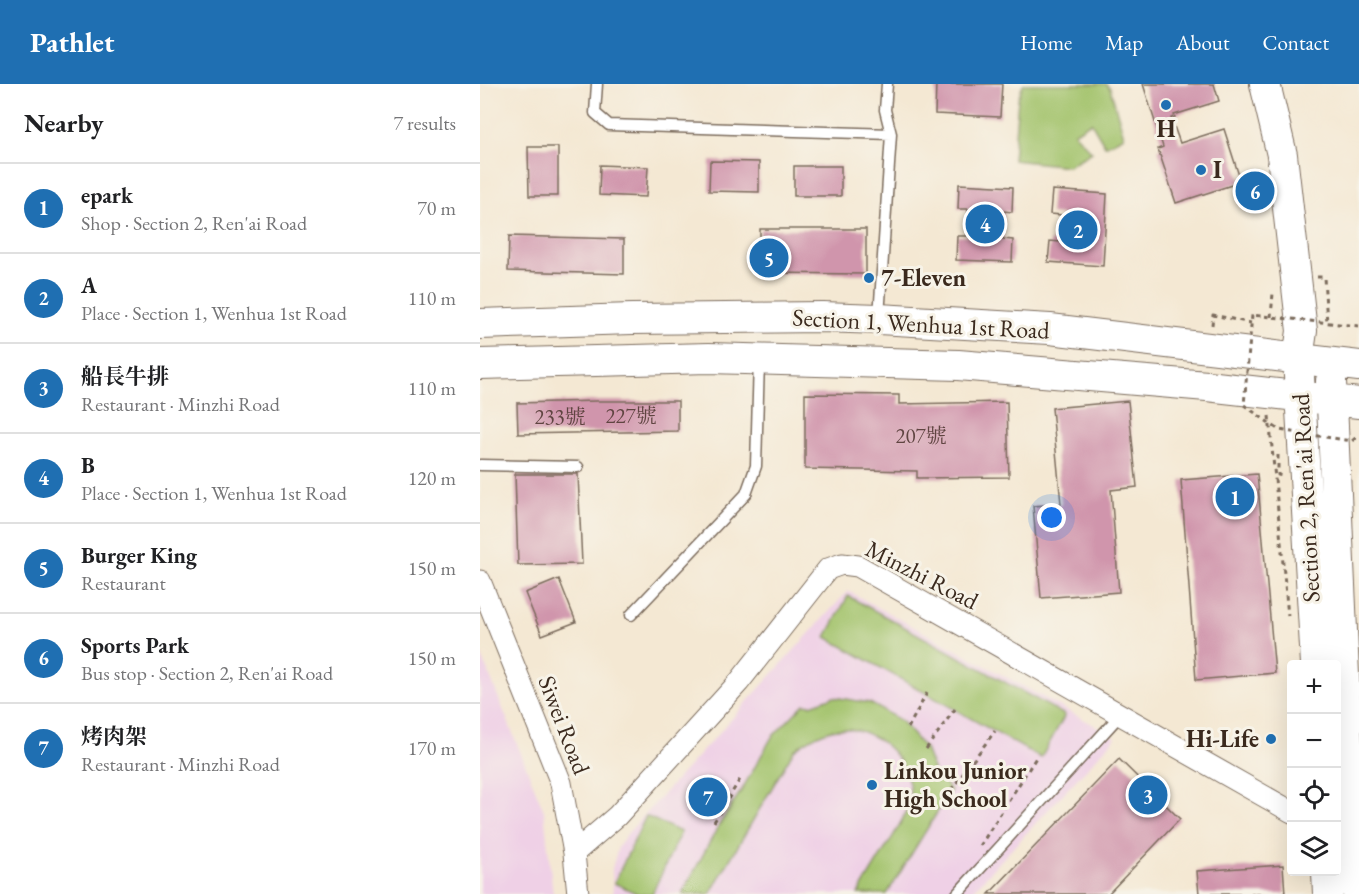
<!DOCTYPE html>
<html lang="en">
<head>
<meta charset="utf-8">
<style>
	:root { --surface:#fff; --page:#f2f2f2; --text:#202124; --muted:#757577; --line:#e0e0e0; --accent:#1f6fb2 }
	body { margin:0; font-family:"EB Garamond","Noto Serif TC",serif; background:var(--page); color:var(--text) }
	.controls { position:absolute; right:18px; bottom:18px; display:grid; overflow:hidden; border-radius:6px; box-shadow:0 6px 24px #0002 }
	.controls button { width:54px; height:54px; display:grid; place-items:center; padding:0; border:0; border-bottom:2px solid var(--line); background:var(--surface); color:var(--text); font:30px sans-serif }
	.you { position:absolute; left:572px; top:434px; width:21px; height:21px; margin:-15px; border:4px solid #fff; border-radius:50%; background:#1a73e8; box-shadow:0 0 0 9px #1a73e833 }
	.badge { display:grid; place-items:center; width:39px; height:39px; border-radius:50%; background:var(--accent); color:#fff; font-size:20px; font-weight:700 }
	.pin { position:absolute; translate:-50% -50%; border:3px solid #fff; box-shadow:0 2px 6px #0006 }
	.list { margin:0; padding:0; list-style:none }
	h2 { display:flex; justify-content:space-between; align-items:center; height:78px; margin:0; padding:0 24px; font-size:26px }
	h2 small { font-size:20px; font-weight:400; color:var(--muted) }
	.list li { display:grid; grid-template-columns:39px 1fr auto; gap:18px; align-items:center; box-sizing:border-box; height:90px; padding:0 24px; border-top:2px solid var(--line) }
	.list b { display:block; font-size:22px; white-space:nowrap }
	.list p { margin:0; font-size:20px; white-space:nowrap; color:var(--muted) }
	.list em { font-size:20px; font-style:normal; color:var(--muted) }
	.icon { flex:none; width:33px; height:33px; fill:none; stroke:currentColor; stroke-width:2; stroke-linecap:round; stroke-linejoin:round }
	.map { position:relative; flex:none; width:879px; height:810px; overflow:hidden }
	header { display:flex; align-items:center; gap:36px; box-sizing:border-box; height:84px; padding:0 30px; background:var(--accent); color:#fff }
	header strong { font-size:28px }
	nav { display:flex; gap:33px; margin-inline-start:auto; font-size:21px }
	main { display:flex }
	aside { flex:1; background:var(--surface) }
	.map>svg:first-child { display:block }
	.built { fill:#efd0e6 }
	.green { fill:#a3c36c; stroke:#6f7645; stroke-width:1.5 }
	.building { fill:#d095ac }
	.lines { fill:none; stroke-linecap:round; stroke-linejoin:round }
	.lane-casing { stroke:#7c6c5d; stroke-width:13 }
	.street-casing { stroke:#7c6c5d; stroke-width:23 }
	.secondary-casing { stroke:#7c6c5d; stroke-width:32 }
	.path { stroke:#7c6c5d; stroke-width:3; stroke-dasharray:4.5 4.5; stroke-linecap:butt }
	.lane { stroke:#fff; stroke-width:10 }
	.street { stroke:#fff; stroke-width:21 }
	.secondary { stroke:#fff; stroke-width:30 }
	.path-bridge { stroke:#7c6c5d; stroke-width:3; stroke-dasharray:4.5 4.5; stroke-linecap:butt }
	.poi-dot { fill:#1f6fb2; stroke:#f7f3e8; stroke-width:2 }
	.labels { text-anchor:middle; stroke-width:6; stroke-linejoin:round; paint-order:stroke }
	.number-label { font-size:21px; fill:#604542 }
	.poi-label { font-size:24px; font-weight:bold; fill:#3b2a1e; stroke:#f7f3e8; text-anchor:start }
	.street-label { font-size:24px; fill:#3b2a1e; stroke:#f7f3e8 }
</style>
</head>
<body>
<header>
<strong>Pathlet</strong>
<nav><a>Home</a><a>Map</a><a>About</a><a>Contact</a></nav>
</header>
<main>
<aside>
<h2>Nearby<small>7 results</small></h2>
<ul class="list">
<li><span class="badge">1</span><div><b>epark</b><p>Shop · Section 2, Ren'ai Road</p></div><em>70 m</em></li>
<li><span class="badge">2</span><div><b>A</b><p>Place · Section 1, Wenhua 1st Road</p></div><em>110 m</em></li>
<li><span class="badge">3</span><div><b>船長牛排</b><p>Restaurant · Minzhi Road</p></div><em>110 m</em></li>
<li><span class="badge">4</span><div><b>B</b><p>Place · Section 1, Wenhua 1st Road</p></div><em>120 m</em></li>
<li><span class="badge">5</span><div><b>Burger King</b><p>Restaurant</p></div><em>150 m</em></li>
<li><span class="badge">6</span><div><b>Sports Park</b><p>Bus stop · Section 2, Ren'ai Road</p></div><em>150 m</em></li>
<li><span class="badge">7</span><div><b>烤肉架</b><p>Restaurant · Minzhi Road</p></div><em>170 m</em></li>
</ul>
</aside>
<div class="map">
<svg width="879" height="810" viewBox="0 0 879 810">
	<rect width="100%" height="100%" fill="#f7f3e8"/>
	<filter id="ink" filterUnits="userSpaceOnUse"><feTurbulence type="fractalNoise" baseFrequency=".0167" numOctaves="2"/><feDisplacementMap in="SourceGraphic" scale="12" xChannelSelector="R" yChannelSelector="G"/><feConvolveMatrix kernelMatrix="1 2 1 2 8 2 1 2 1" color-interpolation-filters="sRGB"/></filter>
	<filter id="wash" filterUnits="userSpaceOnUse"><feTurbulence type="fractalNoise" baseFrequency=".008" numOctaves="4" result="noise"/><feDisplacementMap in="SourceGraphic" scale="24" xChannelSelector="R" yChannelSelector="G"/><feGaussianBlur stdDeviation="1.35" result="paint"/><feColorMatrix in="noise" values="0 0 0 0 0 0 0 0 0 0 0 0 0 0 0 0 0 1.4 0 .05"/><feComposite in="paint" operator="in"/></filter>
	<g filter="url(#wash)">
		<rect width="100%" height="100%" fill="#f4e8d3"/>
		<path class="built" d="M 368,507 L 636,653 L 490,810 L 133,810 L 132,785 L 138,763 L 148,749 Z
			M 0,568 L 64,727 L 73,810 L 0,810 Z"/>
		<path class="green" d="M 543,0 L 626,0 L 630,4 L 644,52 L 625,62 L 611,38 L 594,49 L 612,68 L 588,82 L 533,76 L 538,15 Z
			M 368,512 L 585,631 L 561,674 L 346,553 Z
			M 353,613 L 390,619 L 420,636 L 445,665 L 455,690 L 471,706 L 407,810 L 378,810 C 388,793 398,776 409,759 C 416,747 424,735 428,722 C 439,683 398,641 359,645 C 343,646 327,656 314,666 L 230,810 L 202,810 L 239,741 L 261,707 L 292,653 L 324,620 L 331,621 Z
			M 166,732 L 201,748 L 172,810 L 158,810 L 134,799 Z"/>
		<g id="blocks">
			<path class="building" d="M 456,0 L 522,0 L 520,33 L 455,30 Z
				M 663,0 L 734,0 L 739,17 L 694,31 L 695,33 L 691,34 L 700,59 L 744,45 L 761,98 L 696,119 L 678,65 L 683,63 Z
				M 48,63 L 78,63 L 78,112 L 49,112 Z
				M 230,77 L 279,78 L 279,108 L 229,107 Z
				M 120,81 L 168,83 L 166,113 L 119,111 Z
				M 314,82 L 361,82 L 361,112 L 314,112 Z
				M 479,100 L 533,103 L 532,128 L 524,127 L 523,155 L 533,156 L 532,178 L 476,176 L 477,152 L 487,152 L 488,125 L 478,125 Z
				M 572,106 L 627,110 L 623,182 L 568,178 L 570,157 L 580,158 L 582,131 L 570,130 Z
				M 280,145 L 386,145 L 386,190 L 280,189 Z
				M 29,152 L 144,155 L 144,190 L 28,187 Z
				M 325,310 L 419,311 L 419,320 L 527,318 L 529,393 L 437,394 L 437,387 L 325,385 Z
				M 118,317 L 198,317 L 198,347 L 38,350 L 37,319 Z
				M 648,317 L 657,403 L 631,406 L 639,508 L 561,514 L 553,422 L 581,420 L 572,324 Z
				M 35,390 L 98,390 L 102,480 L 38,481 Z
				M 777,390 L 795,589 L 716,596 L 701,396 Z
				M 79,495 L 96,538 L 62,551 L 45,509 Z
				M 639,675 L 700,735 L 628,810 L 509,810 Z
				M 803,781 L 805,810 L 719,810 L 717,787 Z"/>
		</g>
	</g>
	<g filter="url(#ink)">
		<use href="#blocks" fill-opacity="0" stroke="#7c6c5d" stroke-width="1.5"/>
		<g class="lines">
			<defs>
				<path id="lane" d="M 117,0 L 115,29 L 129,41 L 411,50
					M 399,233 L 411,50 L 405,26 L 407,0
					M 0,381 L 98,383
					M 151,531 L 266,410 L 276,382 L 279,276
					M 477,810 L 641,630"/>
				<path id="street" d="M 0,497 L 81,699 L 94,769 L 98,810
					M 94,769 L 137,732 L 259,598 L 348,485 L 362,480 L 378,482 L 812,728"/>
				<path id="secondary" d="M 785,0 L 802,71 L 822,247 L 818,275 L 836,580
					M 0,240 L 152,235 L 342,233 L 399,235 L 570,245 L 879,282
					M 0,280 L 229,274 L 478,281 L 727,302 L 879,319
					M 851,297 L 871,750 L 878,810
					M 847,788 L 848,810"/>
			</defs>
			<use href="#lane" class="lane-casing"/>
			<use href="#street" class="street-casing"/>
			<use href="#secondary" class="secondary-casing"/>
			<path class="path" d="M 837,193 L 844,193 L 847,239
				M 791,233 L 793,209
				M 732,241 L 733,231 L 771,239
				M 789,332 L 808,532
				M 798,371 L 798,391 L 804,392
				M 428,644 L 447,609
				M 446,665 L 475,625
				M 471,706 L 515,647
				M 234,738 L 262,692
				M 500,762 L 557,672"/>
			<use href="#lane" class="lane"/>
			<use href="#street" class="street"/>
			<use href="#secondary" class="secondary"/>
			<path class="path-bridge" d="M 879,242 L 772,231 L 764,321 L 799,346 L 872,357 L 879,351"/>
		</g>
	</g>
	<g class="poi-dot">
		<circle cx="686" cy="21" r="6"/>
		<circle cx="721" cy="86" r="6"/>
		<circle cx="389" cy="194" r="6"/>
		<circle cx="791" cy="655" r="6"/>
		<circle cx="392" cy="701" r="6"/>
	</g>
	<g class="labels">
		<g class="number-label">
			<text x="151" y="339">227號</text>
			<text x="80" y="340">233號</text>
			<text x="441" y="359">207號</text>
		</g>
		<g class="poi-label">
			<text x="686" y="53" text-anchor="middle">H</text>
			<text x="733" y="94">I</text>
			<text x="401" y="202">7-Eleven</text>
			<text x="779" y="663" text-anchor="end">Hi-Life</text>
			<text x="404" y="695">Linkou Junior<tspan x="404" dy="28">High School</tspan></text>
		</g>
		<g class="street-label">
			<text transform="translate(441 240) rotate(3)" y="8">Section 1, Wenhua 1st Road</text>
			<text transform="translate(826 414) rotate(-93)" y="8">Section 2, Ren'ai Road</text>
			<text transform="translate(442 491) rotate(27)" y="8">Minzhi Road</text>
			<text transform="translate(84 641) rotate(69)" y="8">Siwei Road</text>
		</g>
	</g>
</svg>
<div class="controls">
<button>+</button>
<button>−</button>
<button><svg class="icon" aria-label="locate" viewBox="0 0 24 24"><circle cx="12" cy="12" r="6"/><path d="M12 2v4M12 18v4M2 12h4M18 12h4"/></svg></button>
<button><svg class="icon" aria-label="layers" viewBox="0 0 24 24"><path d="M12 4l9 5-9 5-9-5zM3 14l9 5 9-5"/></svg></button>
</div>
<div class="you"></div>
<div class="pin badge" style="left:755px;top:413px">1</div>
<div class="pin badge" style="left:598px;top:146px">2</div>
<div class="pin badge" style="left:668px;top:711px">3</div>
<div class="pin badge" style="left:505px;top:140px">4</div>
<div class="pin badge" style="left:289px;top:174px">5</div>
<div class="pin badge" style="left:775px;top:107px">6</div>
<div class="pin badge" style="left:228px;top:713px">7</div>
</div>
</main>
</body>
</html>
